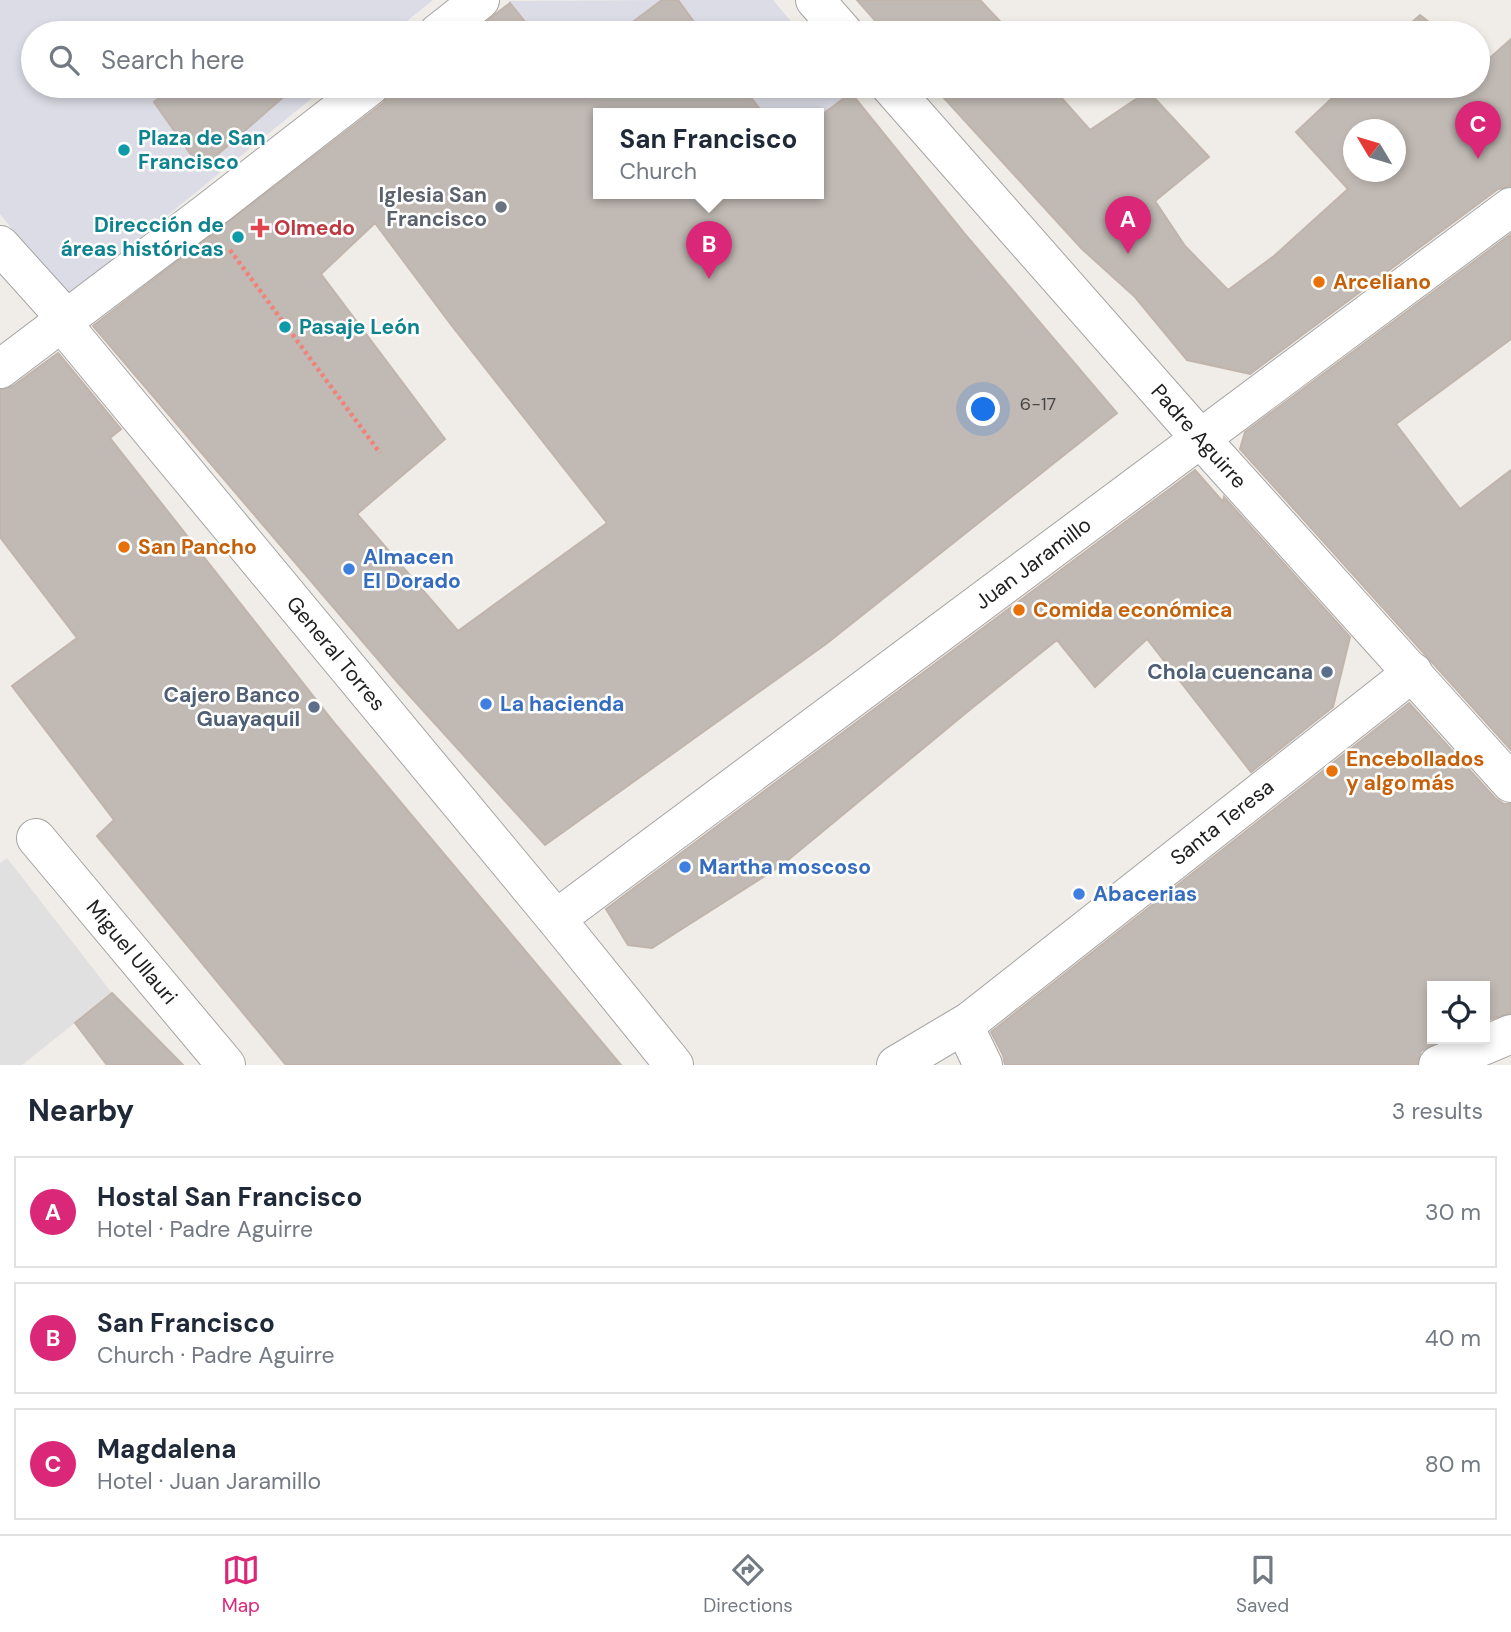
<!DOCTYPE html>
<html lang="en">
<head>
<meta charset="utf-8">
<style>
	:root { --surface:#fff; --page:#f6f6f7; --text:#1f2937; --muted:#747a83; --line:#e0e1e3; --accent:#db2777 }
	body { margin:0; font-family:"DM Sans",sans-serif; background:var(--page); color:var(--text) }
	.controls { position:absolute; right:21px; bottom:21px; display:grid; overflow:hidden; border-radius:0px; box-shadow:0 4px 10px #0003 }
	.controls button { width:63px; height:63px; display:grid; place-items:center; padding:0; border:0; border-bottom:2px solid var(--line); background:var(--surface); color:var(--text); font:35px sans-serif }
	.compass { position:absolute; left:1343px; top:119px; width:63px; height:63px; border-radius:50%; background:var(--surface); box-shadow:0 4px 10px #0003; rotate:308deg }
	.you { position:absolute; left:984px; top:410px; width:24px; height:24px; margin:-18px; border:5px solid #fff; border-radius:50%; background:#1a73e8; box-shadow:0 0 0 10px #1a73e833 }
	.badge { display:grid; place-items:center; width:46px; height:46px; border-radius:50%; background:var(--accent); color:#fff; font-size:23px; font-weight:700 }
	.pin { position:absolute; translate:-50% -58px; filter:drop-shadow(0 2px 4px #0008) }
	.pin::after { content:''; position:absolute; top:37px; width:24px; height:21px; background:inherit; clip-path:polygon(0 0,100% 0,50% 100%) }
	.popup { position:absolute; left:593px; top:108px; width:231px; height:91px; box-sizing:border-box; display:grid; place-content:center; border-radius:0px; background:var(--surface); filter:drop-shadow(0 2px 5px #0005); font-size:23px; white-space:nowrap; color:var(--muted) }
	.popup b { font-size:26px; color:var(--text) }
	.popup::after { content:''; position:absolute; left:50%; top:100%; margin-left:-14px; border:14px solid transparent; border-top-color:var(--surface) }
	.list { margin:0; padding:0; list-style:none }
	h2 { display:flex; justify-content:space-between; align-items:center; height:91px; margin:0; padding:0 28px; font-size:30px }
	h2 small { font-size:23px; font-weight:400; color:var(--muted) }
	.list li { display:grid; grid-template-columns:46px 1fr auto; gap:21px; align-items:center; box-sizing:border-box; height:112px; margin:0 14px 14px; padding:0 14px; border:2px solid var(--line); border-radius:0px }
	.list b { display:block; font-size:26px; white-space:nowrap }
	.list p { margin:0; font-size:23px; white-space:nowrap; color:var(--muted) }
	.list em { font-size:23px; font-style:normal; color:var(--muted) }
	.icon { flex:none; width:38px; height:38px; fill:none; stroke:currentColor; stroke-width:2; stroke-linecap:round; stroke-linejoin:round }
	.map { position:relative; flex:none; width:1511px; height:1065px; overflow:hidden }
	.search { position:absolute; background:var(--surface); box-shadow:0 4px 10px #0003; left:21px; right:21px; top:21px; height:77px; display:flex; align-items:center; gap:18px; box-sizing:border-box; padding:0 24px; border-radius:38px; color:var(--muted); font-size:26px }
	.sheet { height:469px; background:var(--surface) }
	nav { display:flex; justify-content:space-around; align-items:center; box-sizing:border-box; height:98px; border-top:2px solid var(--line); background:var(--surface); font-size:19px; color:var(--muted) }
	nav a { display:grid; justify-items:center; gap:4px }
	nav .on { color:var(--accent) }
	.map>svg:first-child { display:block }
	.parking { fill:#e0e0e0 }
	.plaza { fill:#dcdce6 }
	.building { fill:#c0b9b4; stroke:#c1b4ab; stroke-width:2; fill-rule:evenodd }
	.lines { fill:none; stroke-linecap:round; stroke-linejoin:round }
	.minor-casing { stroke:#a4a4a4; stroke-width:40 }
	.path { stroke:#f08279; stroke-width:4.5; stroke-dasharray:3.5 3.5; stroke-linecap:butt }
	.minor { stroke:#fff; stroke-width:38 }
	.culture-dot { fill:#0f9aa8; stroke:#fff; stroke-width:2.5 }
	.worship-dot { fill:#6b7280; stroke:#fff; stroke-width:2.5 }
	.health-dot { fill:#e0444e; stroke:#fff; stroke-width:2.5 }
	.food-dot { fill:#e8710a; stroke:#fff; stroke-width:2.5 }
	.shop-dot { fill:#3f7fe0; stroke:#fff; stroke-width:2.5 }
	.service-dot { fill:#5c6f8a; stroke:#fff; stroke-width:2.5 }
	.labels { text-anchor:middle; stroke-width:5; stroke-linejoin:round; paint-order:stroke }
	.number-label { font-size:18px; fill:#484645 }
	.culture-label { font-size:21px; font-weight:bold; fill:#0d838f; stroke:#fff; text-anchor:start }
	.worship-label { font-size:21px; font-weight:bold; fill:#5b616d; stroke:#fff; text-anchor:end }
	.health-label { font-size:21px; font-weight:bold; fill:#be3a42; stroke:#fff; text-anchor:start }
	.food-label { font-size:21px; font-weight:bold; fill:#c56008; stroke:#fff; text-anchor:start }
	.street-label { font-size:21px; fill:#202020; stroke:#fff }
	.shop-label { font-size:21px; font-weight:bold; fill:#366cbe; stroke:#fff; text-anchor:start }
	.service-label { font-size:21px; font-weight:bold; fill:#4e5e75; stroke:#fff; text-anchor:end }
</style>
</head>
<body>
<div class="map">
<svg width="1511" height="1065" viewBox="0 0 1511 1065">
	<rect width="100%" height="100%" fill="#f0ede8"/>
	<path class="parking" d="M 7,858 L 112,993 L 22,1065 L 0,1065 L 0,863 Z"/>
	<path class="plaza" d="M 0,0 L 433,0 L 392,33 L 33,33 L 33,86 L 327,86 L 67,297 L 0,214 Z
		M 662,0 L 618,33 L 534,33 L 508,1 Z
		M 678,0 L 773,0 L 801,33 L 702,33 Z
		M 742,86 L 845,86 L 851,93 L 819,117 L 819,113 L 762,113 Z"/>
	<path class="building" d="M 662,0 L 678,0 L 702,33 L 618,33 Z
		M 857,0 L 980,0 L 1011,33 L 886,33 Z
		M 510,3 L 534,33 L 473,33 L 498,12 Z
		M 1420,15 L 1443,33 L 1400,33 Z
		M 1511,39 L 1511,186 L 1498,189 L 1250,374 L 1187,360 L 1135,297 L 1082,249 L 933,86 L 1051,86 L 1090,130 L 1148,91 L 1209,157 L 1155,201 L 1185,246 L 1228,290 L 1274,256 L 1348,189 L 1296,132 L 1345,86 L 1478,86 L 1478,61 L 1482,65 ZM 1354,130 L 1396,130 L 1396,172 L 1354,172 Z
		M 174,86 L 282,86 L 288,93 L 201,169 L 154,102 Z
		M 399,86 L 742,86 L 763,113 L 599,113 L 599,193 L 819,193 L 819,117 L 851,93 L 964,233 L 1117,413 L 826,644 L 545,845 L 399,684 L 93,326 L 383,103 L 391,92 ZM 375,223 L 452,326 L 607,523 L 458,631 L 357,514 L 445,439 L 321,274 Z
		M 1511,234 L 1511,339 L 1396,424 L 1460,509 L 1511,470 L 1511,750 L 1240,449 L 1245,432 Z
		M 58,353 L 121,429 L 110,438 L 336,725 L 621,1065 L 286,1065 L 97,836 L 114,820 L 12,686 L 77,638 L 0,537 L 0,390 L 13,386 Z
		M 1195,470 L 1223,502 L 1224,497 L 1350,637 L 1333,707 L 1251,772 L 1147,639 L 1095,687 L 1057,640 L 972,708 L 782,865 L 652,948 L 628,945 L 606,909 Z
		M 1409,703 L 1495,798 L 1504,804 L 1511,804 L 1511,1013 L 1485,1021 L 1485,986 L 1432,986 L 1432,1039 L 1444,1039 L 1421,1051 L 1417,1065 L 1005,1065 L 1003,1055 L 991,1032 Z
		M 112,993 L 183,1065 L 107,1065 L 75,1023 Z"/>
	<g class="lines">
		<defs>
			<g id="minor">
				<path d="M 815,0 L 844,33"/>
				<path d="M 438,33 L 480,0"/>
				<path id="s1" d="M 890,86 L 1200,438 L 1511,783"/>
				<path id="s2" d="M 0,245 L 55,306 L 61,322 L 556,919 L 674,1065"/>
				<path d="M 0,369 L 204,215 L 370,86"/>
				<path id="s3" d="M 36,838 L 226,1065"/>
				<path id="s4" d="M 556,919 L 1511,207"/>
				<path d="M 896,1065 L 970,1021"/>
				<path id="s5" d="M 983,1065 L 967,1032 L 970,1021 L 1413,672"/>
				<path d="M 1438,1065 L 1511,1034"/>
			</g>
		</defs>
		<use href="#minor" class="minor-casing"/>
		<path class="path" d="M 230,250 L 380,453"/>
		<use href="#minor" class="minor"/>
	</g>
	<g class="culture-dot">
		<circle cx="124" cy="150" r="7"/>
		<circle cx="238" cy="237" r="7"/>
		<circle cx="285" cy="327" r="7"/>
	</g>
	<circle class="worship-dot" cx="501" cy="207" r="7"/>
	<path class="health-dot" d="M256.5 217.5h7v7h7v7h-7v7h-7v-7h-7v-7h7z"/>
	<g class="food-dot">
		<circle cx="1319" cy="282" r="7"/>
		<circle cx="124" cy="547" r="7"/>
		<circle cx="1019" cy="610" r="7"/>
		<circle cx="1332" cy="771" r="7"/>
	</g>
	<g class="shop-dot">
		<circle cx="349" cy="569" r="7"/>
		<circle cx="486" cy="704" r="7"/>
		<circle cx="685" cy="867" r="7"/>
		<circle cx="1079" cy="894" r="7"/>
	</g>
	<g class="service-dot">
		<circle cx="1327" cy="672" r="7"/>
		<circle cx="314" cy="707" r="7"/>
	</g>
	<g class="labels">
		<g class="number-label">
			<text x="1038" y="410">6-17</text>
		</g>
		<g class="culture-label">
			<text x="138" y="145">Plaza de San<tspan x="138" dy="24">Francisco</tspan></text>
			<text x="224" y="232" text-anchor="end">Dirección de<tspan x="224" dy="24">áreas históricas</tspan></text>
			<text x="299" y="334">Pasaje León</text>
		</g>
		<g class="worship-label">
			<text x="487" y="202">Iglesia San<tspan x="487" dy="24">Francisco</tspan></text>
		</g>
		<g class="health-label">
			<text x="274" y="235">Olmedo</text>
		</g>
		<g class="food-label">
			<text x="1333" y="289">Arceliano</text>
			<text x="138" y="554">San Pancho</text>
			<text x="1033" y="617">Comida económica</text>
			<text x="1346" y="766">Encebollados<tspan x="1346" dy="24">y algo más</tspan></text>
		</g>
		<g class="street-label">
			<text dy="7" stroke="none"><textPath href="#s1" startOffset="467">Padre Aguirre</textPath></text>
			<text dy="7" stroke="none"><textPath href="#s4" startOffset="595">Juan Jaramillo</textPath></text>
			<text dy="7" stroke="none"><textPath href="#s2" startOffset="530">General Torres</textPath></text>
			<text dy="7" stroke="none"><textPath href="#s5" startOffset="369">Santa Teresa</textPath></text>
			<text dy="7" stroke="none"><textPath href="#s3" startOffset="149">Miguel Ullauri</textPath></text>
		</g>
		<g class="shop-label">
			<text x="363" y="564">Almacen<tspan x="363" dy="24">El Dorado</tspan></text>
			<text x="500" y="711">La hacienda</text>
			<text x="699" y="874">Martha moscoso</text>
			<text x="1093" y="901">Abacerias</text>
		</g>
		<g class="service-label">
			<text x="1313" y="679">Chola cuencana</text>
			<text x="300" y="702">Cajero Banco<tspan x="300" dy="24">Guayaquil</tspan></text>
		</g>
	</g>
</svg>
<div class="controls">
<button><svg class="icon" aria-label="locate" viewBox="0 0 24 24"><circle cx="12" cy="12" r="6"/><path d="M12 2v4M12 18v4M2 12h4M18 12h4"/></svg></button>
</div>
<svg class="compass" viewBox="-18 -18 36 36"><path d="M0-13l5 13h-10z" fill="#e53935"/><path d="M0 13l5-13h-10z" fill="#747a83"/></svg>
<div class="you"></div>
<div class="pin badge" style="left:1128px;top:254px">A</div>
<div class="pin badge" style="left:709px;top:279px">B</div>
<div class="popup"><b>San Francisco</b>Church</div>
<div class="pin badge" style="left:1478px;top:159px">C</div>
<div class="search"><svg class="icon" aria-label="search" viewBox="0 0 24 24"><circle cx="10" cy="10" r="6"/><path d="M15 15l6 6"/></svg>Search here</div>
</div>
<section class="sheet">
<h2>Nearby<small>3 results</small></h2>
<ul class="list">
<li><span class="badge">A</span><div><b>Hostal San Francisco</b><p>Hotel · Padre Aguirre</p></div><em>30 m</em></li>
<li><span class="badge">B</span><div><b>San Francisco</b><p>Church · Padre Aguirre</p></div><em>40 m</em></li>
<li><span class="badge">C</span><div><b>Magdalena</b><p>Hotel · Juan Jaramillo</p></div><em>80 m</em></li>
</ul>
</section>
<nav>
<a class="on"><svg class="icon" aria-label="map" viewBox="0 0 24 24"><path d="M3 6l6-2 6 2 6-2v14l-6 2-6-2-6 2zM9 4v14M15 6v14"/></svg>Map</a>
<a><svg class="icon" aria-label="directions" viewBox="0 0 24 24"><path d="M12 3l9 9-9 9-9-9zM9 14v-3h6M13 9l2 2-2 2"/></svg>Directions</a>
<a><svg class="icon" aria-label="saved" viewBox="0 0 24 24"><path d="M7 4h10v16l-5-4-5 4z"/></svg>Saved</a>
</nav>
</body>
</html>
